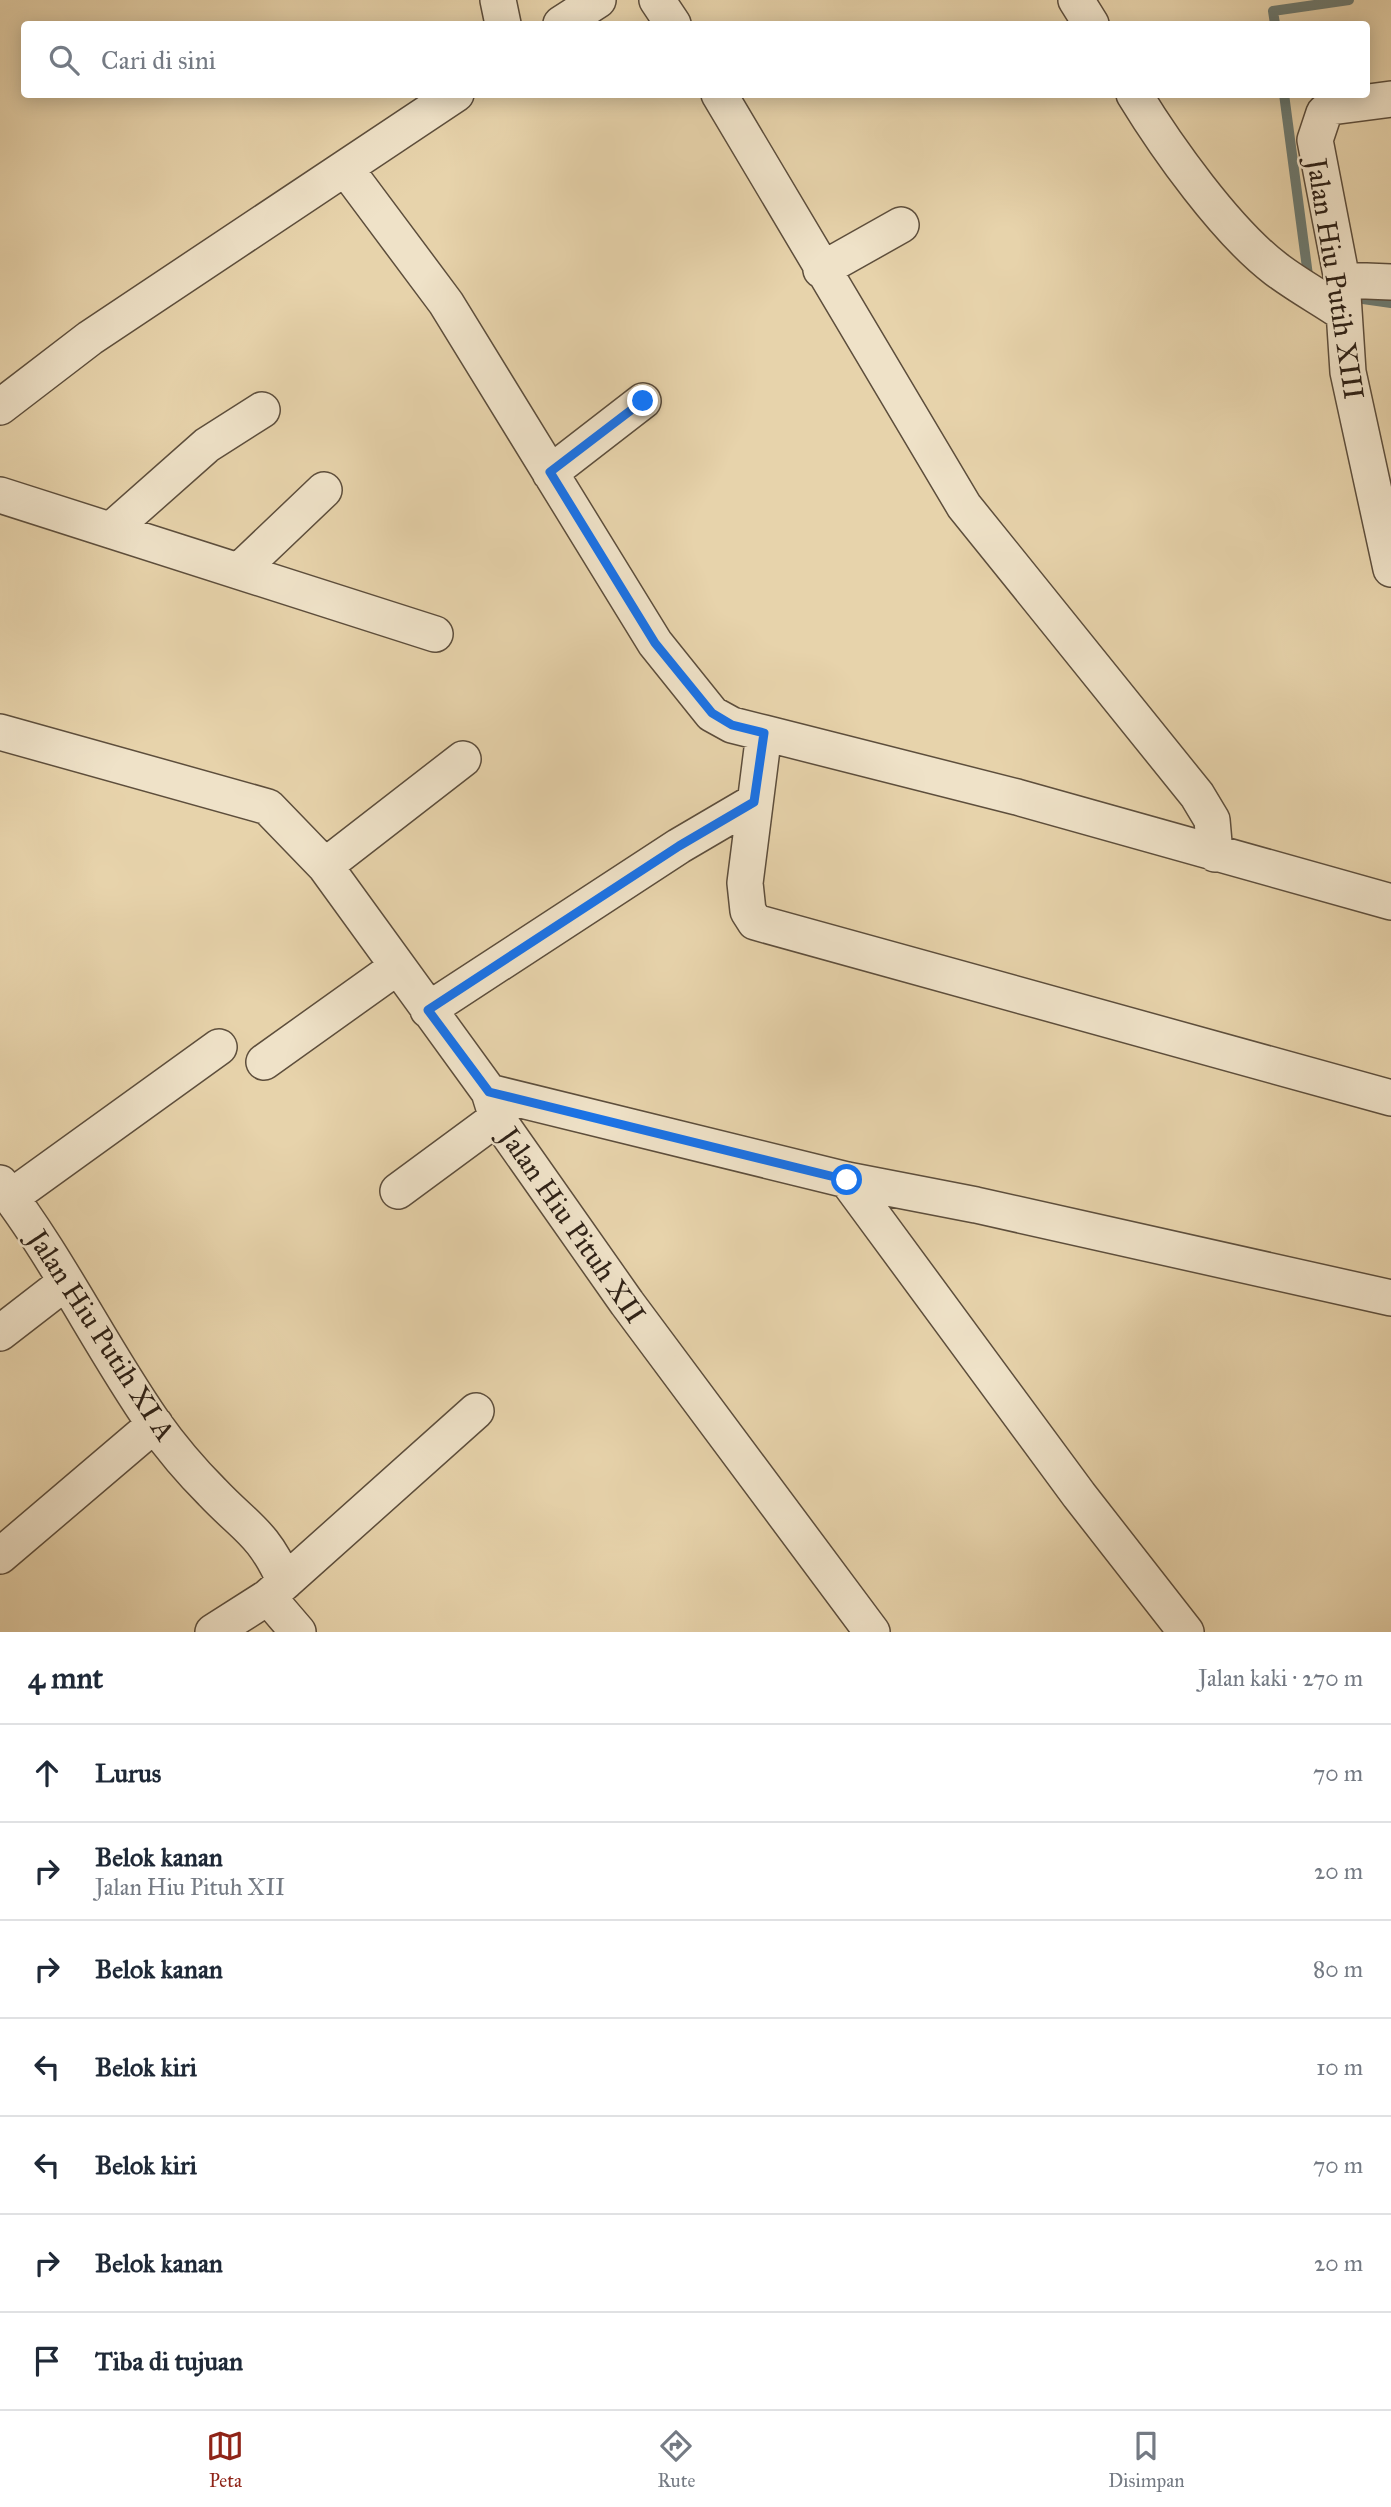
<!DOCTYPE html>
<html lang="id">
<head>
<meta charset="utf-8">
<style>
	:root { --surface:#fff; --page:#f6f6f7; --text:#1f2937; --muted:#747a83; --line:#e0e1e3; --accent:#8f2418 }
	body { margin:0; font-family:"IM FELL Great Primer",serif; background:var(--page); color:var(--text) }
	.stop { position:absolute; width:21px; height:21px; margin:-16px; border:5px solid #1a73e8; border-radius:50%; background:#fff }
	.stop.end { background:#1a73e8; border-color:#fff; box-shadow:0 2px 7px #0008 }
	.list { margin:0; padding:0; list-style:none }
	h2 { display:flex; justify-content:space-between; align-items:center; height:91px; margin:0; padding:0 28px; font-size:30px }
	h2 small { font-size:23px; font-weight:400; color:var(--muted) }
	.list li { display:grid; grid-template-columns:46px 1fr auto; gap:21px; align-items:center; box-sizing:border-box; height:98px; padding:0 28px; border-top:2px solid var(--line) }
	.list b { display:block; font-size:26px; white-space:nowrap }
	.list p { margin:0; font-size:23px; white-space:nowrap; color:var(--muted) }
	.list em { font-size:23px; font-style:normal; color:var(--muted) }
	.icon { flex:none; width:38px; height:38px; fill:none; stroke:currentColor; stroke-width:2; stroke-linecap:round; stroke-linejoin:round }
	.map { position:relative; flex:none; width:1391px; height:1632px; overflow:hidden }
	.search { position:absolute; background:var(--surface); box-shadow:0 4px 18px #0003; left:21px; right:21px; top:21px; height:77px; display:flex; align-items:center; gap:18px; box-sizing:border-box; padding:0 24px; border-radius:7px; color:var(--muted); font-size:26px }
	.sheet { height:777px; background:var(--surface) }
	nav { display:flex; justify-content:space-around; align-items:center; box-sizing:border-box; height:98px; border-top:2px solid var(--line); background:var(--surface); font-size:19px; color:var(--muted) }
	nav a { display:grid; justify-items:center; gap:4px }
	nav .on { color:var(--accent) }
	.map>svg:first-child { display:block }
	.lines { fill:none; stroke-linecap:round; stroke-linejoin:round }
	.stream { stroke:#6d7b72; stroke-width:10 }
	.street-casing { stroke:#5d4e3c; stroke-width:38 }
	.street { stroke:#efe2c8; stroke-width:35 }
	.route { stroke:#1a73e8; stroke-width:9 }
	.labels { text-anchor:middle; stroke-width:5; stroke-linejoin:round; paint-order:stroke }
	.street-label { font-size:28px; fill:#2f2217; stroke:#efe2c8 }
</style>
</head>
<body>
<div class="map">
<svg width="1391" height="1632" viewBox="0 0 1391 1632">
	<rect width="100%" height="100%" fill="#e7d3ab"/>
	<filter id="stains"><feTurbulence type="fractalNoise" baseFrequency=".00286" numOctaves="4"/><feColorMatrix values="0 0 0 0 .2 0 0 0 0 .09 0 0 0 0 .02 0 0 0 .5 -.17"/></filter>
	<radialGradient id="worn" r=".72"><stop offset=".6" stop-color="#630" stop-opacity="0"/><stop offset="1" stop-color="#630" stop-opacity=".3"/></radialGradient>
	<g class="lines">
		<path class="stream" d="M 1275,24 L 1273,11 L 1349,0
			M 1284,94 L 1309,283
			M 1349,297 L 1391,303"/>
		<defs>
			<path id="street" d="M 498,0 L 503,24
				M 657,0 L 673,24
				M 1076,0 L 1091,24
				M 561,24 L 598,0
				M 719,94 L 964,506 L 1197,795 L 1212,820 L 1215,854
				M 1134,94 C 1167,148 1226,231 1276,269 C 1297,285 1321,298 1343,313
				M 1391,99 L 1331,107 L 1324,113 L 1315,140 L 1342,280 L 1348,372 L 1391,569
				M 346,169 L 446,303 L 655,643 L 712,714 L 732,725 L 764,733
				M 821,270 L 901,225
				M 1342,280 L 1391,282
				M 0,407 L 90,338 L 456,94
				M 550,473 L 643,401
				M 0,495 L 435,634
				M 111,530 L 207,445 L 262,410
				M 239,571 L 324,490
				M 0,732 L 268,807 L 325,866 L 489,1092 L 497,1118 L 627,1303 L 872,1632
				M 325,866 L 463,759
				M 1391,902 L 1017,797 L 764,733 L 745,883 L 748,911 L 755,922 L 1391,1098
				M 428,1010 L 679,846 L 754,802
				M 264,1062 L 397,967
				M 489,1092 L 847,1180 L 976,1205 L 1391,1298
				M 847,1180 L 1079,1495 L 1186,1632
				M 0,1183 C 58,1258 99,1344 153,1422 C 170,1446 191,1471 212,1492 C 246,1528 263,1532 285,1582
				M 398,1191 L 497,1118
				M 11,1197 L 219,1047
				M 0,1333 L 66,1282
				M 0,1556 L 155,1424
				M 268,1597 L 298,1632
				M 213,1632 L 268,1597 L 476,1411"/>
		</defs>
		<use href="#street" class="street-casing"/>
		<use href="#street" class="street"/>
	</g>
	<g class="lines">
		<path class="route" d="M 643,401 L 550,472 L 655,643 L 712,713 L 732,725 L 764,733 L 754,802 L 679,846 L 428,1010 L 489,1092 L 847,1180"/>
	</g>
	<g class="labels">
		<g class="street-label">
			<text transform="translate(1336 279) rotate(81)" y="10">Jalan Hiu Putih XIII</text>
			<text transform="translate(573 1225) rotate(55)" y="10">Jalan Hiu Pituh XII</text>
			<text transform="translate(102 1335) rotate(57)" y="10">Jalan Hiu Putih XI A</text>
		</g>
	</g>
	<rect width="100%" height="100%" filter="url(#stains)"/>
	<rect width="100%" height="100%" fill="url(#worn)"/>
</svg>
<div class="stop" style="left:847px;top:1180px"></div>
<div class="stop end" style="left:643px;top:401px"></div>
<div class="search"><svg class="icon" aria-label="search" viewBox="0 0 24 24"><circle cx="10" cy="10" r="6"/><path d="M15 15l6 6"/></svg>Cari di sini</div>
</div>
<section class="sheet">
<h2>4 mnt<small>Jalan kaki · 270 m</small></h2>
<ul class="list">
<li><svg class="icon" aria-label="ahead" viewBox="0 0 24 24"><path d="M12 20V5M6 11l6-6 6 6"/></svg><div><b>Lurus</b></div><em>70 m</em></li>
<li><svg class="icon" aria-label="right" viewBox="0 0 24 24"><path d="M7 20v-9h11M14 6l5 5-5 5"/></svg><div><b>Belok kanan</b><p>Jalan Hiu Pituh XII</p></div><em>20 m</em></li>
<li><svg class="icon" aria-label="right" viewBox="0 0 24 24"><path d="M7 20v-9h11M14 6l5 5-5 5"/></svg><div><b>Belok kanan</b></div><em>80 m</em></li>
<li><svg class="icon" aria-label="left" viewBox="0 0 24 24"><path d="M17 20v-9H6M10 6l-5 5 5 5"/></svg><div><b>Belok kiri</b></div><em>10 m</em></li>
<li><svg class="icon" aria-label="left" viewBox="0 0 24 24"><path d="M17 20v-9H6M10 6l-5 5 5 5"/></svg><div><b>Belok kiri</b></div><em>70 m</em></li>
<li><svg class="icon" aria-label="right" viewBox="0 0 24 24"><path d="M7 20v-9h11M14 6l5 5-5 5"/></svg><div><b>Belok kanan</b></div><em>20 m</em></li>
<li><svg class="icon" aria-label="arrive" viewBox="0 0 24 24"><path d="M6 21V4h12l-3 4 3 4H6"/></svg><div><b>Tiba di tujuan</b></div></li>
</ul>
</section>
<nav>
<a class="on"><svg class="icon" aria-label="map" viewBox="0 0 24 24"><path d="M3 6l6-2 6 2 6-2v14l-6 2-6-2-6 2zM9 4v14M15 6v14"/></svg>Peta</a>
<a><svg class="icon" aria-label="directions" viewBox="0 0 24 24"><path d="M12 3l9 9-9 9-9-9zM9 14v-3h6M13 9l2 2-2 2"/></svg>Rute</a>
<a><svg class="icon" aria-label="saved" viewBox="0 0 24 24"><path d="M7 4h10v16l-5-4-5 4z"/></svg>Disimpan</a>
</nav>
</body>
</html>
